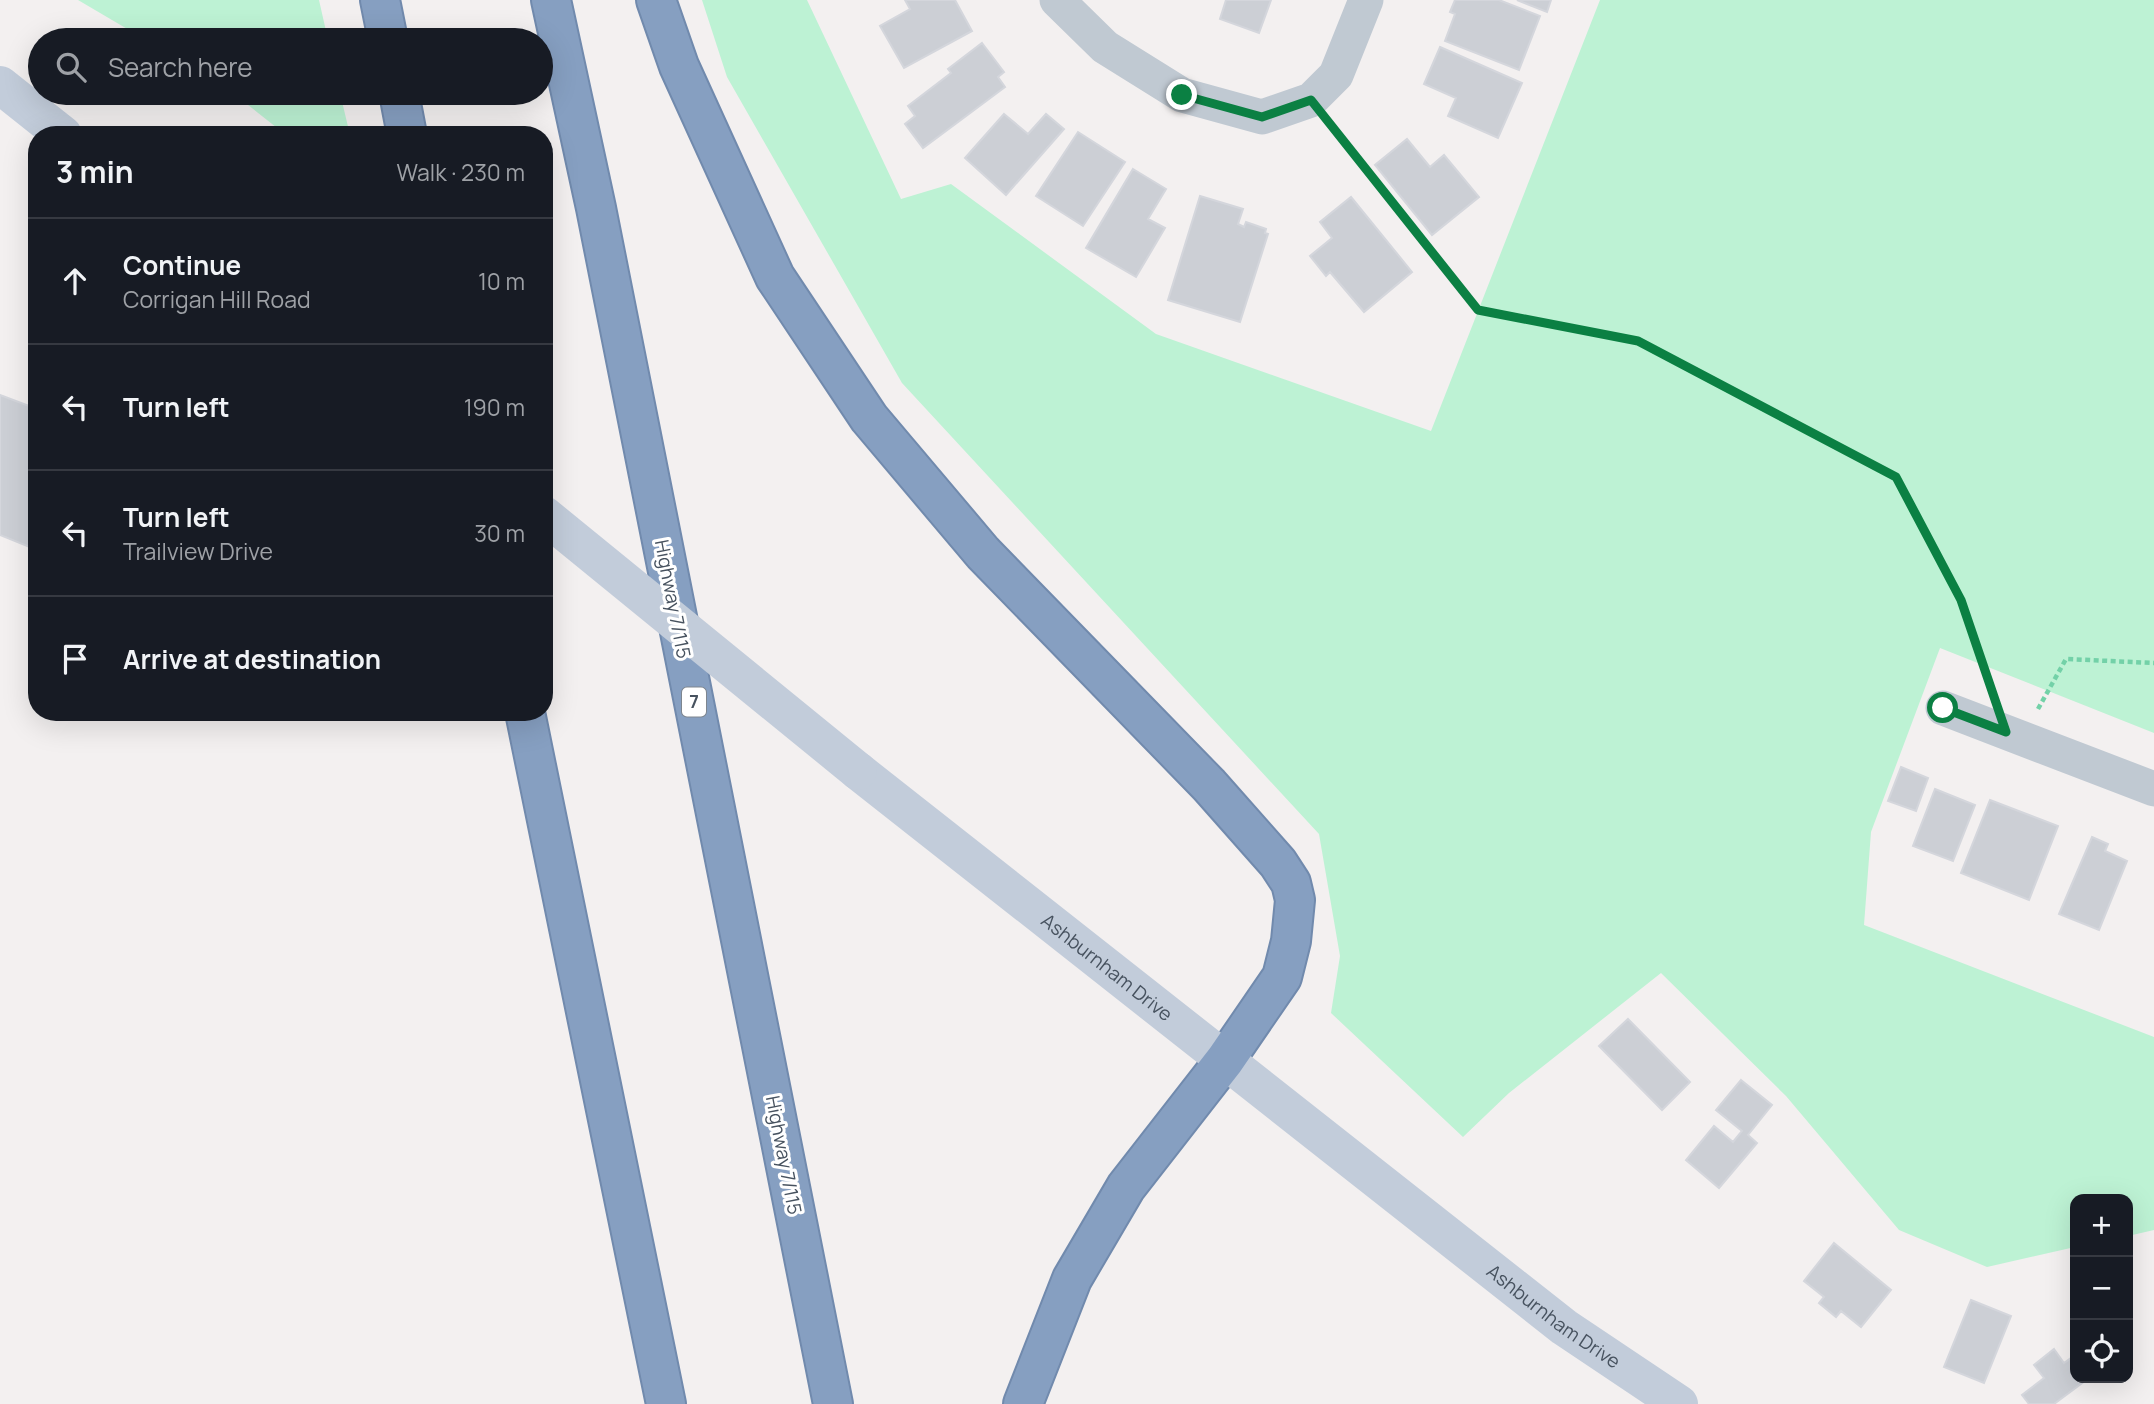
<!DOCTYPE html>
<html lang="en">
<head>
<meta charset="utf-8">
<style>
	:root { --surface:#171b24; --page:#20242c; --text:#f1f3f6; --muted:#9ea1a6; --line:#363941 }
	body { margin:0; font-family:Manrope,sans-serif; background:var(--page); color:var(--text) }
	.controls { position:absolute; right:21px; bottom:21px; display:grid; overflow:hidden; border-radius:14px; box-shadow:0 7px 28px #0002 }
	.controls button { width:63px; height:63px; display:grid; place-items:center; padding:0; border:0; border-bottom:2px solid var(--line); background:var(--surface); color:var(--text); font:35px sans-serif }
	.stop { position:absolute; width:21px; height:21px; margin:-16px; border:5px solid #0b8043; border-radius:50%; background:#fff }
	.stop.end { background:#0b8043; border-color:#fff; box-shadow:0 2px 7px #0008 }
	.list { margin:0; padding:0; list-style:none }
	h2 { display:flex; justify-content:space-between; align-items:center; height:91px; margin:0; padding:0 28px; font-size:30px }
	h2 small { font-size:23px; font-weight:400; color:var(--muted) }
	.list li { display:grid; grid-template-columns:46px 1fr auto; gap:21px; align-items:center; box-sizing:border-box; height:126px; padding:0 28px; border-top:2px solid var(--line) }
	.list b { display:block; font-size:26px; white-space:nowrap }
	.list p { margin:0; font-size:23px; white-space:nowrap; color:var(--muted) }
	.list em { font-size:23px; font-style:normal; color:var(--muted) }
	.icon { flex:none; width:38px; height:38px; fill:none; stroke:currentColor; stroke-width:2; stroke-linecap:round; stroke-linejoin:round }
	.map { position:relative; flex:none; width:2154px; height:1404px; overflow:hidden }
	.search { position:absolute; background:var(--surface); box-shadow:0 7px 28px #0002; left:28px; top:28px; width:525px; height:77px; display:flex; align-items:center; gap:18px; box-sizing:border-box; padding:0 24px; border-radius:38px; color:var(--muted); font-size:26px }
	.panel { position:absolute; background:var(--surface); box-shadow:0 7px 28px #0002; left:28px; top:126px; width:525px; height:595px; border-radius:28px }
	.map>svg:first-child { display:block }
	.green { fill:#bdf2d4 }
	.building { fill:#cccfd5; stroke:#d4d6dc; stroke-width:2 }
	.lines { fill:none; stroke-linecap:round; stroke-linejoin:round }
	.motorway-casing { stroke:#718aad; stroke-width:42 }
	.path { stroke:#73d1a8; stroke-width:4.5; stroke-dasharray:5 3.5; stroke-linecap:butt }
	.minor { stroke:#c0c9d2; stroke-width:35 }
	.secondary { stroke:#c2ccda; stroke-width:38 }
	.motorway { stroke:#869fc1; stroke-width:38 }
	.secondary-bridge { stroke:#c2ccda; stroke-width:38 }
	.route { stroke:#0b8043; stroke-width:9 }
	.labels { text-anchor:middle; stroke-width:6; stroke-linejoin:round; paint-order:stroke }
	.shield { fill:#fff; stroke:#7e868f; stroke-width:2 }
	.shield-label { font-size:18px; font-weight:bold; fill:#47525f }
	.street-label { font-size:19px; fill:#47525f; stroke:#fff }
</style>
</head>
<body>
<div class="map">
<svg width="2154" height="1404" viewBox="0 0 2154 1404">
	<rect width="100%" height="100%" fill="#f3f0f0"/>
	<path class="green" d="M 78,0 L 319,0 L 328,40 L 146,40 Z
		M 702,0 L 807,0 L 901,199 L 951,184 L 1156,334 L 1431,431 L 1600,0 L 2154,0 L 2154,733 L 1940,648 L 1871,832 L 1864,925 L 2154,1037 L 2154,1230 L 2128,1236 L 2128,1199 L 2075,1199 L 2075,1247 L 1987,1267 L 1899,1230 L 1786,1096 L 1661,973 L 1509,1093 L 1463,1137 L 1331,1013 L 1340,956 L 1319,834 L 902,383 L 727,77 Z
		M 233,93 L 340,93 L 350,135 L 286,135 Z"/>
	<path class="building" d="M 905,0 L 955,0 L 972,31 L 904,68 L 880,26 L 910,9 Z
		M 1226,0 L 1271,0 L 1259,33 L 1220,19 Z
		M 1455,0 L 1499,0 L 1540,16 L 1519,70 L 1445,41 L 1455,14 L 1450,12 Z
		M 1517,0 L 1551,0 L 1547,12 Z
		M 982,43 L 1004,72 L 998,77 L 1005,87 L 923,148 L 905,124 L 915,116 L 908,106 L 951,73 L 948,69 Z
		M 1440,47 L 1522,83 L 1498,138 L 1448,116 L 1456,98 L 1424,84 Z
		M 1004,114 L 1028,134 L 1046,114 L 1064,129 L 1006,195 L 965,158 Z
		M 1078,132 L 1125,162 L 1083,226 L 1036,196 Z
		M 1407,139 L 1430,167 L 1444,155 L 1479,197 L 1432,235 L 1375,165 Z
		M 1133,169 L 1166,189 L 1148,219 L 1165,228 L 1136,277 L 1086,248 Z
		M 1200,196 L 1243,209 L 1238,224 L 1244,227 L 1246,222 L 1266,229 L 1265,233 L 1268,234 L 1240,322 L 1168,300 Z
		M 1351,197 L 1412,272 L 1364,312 L 1330,272 L 1326,276 L 1310,256 L 1332,238 L 1320,222 Z
		M 0,395 L 37,409 L 37,550 L 0,535 Z
		M 1901,767 L 1928,778 L 1916,811 L 1888,801 Z
		M 1935,789 L 1975,805 L 1953,861 L 1913,846 Z
		M 1990,800 L 2058,826 L 2029,900 L 1961,873 Z
		M 2092,837 L 2108,844 L 2105,851 L 2127,861 L 2099,930 L 2059,914 Z
		M 1628,1019 L 1690,1082 L 1662,1110 L 1599,1046 Z
		M 1741,1080 L 1772,1105 L 1748,1135 L 1757,1143 L 1719,1188 L 1686,1160 L 1714,1126 L 1733,1142 L 1742,1131 L 1716,1110 Z
		M 1834,1243 L 1891,1290 L 1861,1327 L 1841,1311 L 1836,1317 L 1819,1303 L 1824,1297 L 1804,1281 Z
		M 1971,1300 L 2011,1316 L 1984,1383 L 1944,1367 Z
		M 2054,1349 L 2064,1363 L 2075,1355 L 2075,1378 L 2089,1378 L 2054,1404 L 2029,1404 L 2022,1395 L 2044,1378 L 2034,1365 Z"/>
	<g class="lines">
		<defs>
			<path id="motorway" d="M 380,0 L 388,40
				M 551,0 L 596,208 L 833,1404
				M 656,0 L 679,66 L 775,277 L 869,418 L 983,553 L 1209,785 L 1278,863 L 1291,883 L 1295,900 L 1291,941 L 1282,977 L 1225,1060 L 1126,1187 L 1072,1279 L 1023,1404
				M 399,93 L 407,135
				M 525,712 L 666,1404"/>
		</defs>
		<use href="#motorway" class="motorway-casing"/>
		<path class="path" d="M 1331,126 L 1478,310 L 1638,341 L 1896,477 L 1961,600 L 1991,688
			M 2038,709 L 2066,659 L 2154,663"/>
		<path class="minor" d="M 1057,0 L 1105,47 L 1182,95 L 1262,117 L 1311,100 L 1336,75 L 1366,0
			M 1943,708 L 2154,789"/>
		<g class="secondary">
			<path d="M 0,85 L 63,135"/>
			<path id="s1" d="M 858,771 L 1564,1327 L 1679,1404"/>
		</g>
		<use href="#motorway" class="motorway"/>
		<path class="secondary-bridge" d="M 544,515 L 858,771"/>
	</g>
	<g class="lines">
		<path class="route" d="M 1182,95 L 1262,117 L 1311,100 L 1478,310 L 1638,341 L 1896,477 L 1961,600 L 2006,732 L 1943,708"/>
	</g>
	<g class="labels">
		<rect class="shield" x="682" y="687.5" width="24" height="29" rx="5"/>
		<g class="shield-label">
			<text x="694" y="708">7</text>
		</g>
		<g class="street-label">
			<text transform="translate(673 599) rotate(79)" y="7">Highway 7/115</text>
			<text dy="7" stroke="none"><textPath href="#s1" startOffset="317">Ashburnham Drive</textPath></text>
			<text transform="translate(784 1155) rotate(79)" y="7">Highway 7/115</text>
			<text dy="7" stroke="none"><textPath href="#s1" startOffset="884">Ashburnham Drive</textPath></text>
		</g>
	</g>
</svg>
<div class="controls">
<button>+</button>
<button>−</button>
<button><svg class="icon" aria-label="locate" viewBox="0 0 24 24"><circle cx="12" cy="12" r="6"/><path d="M12 2v4M12 18v4M2 12h4M18 12h4"/></svg></button>
</div>
<div class="stop" style="left:1943px;top:708px"></div>
<div class="stop end" style="left:1182px;top:95px"></div>
<div class="search"><svg class="icon" aria-label="search" viewBox="0 0 24 24"><circle cx="10" cy="10" r="6"/><path d="M15 15l6 6"/></svg>Search here</div>
<section class="panel">
<h2>3 min<small>Walk · 230 m</small></h2>
<ul class="list">
<li><svg class="icon" aria-label="ahead" viewBox="0 0 24 24"><path d="M12 20V5M6 11l6-6 6 6"/></svg><div><b>Continue</b><p>Corrigan Hill Road</p></div><em>10 m</em></li>
<li><svg class="icon" aria-label="left" viewBox="0 0 24 24"><path d="M17 20v-9H6M10 6l-5 5 5 5"/></svg><div><b>Turn left</b></div><em>190 m</em></li>
<li><svg class="icon" aria-label="left" viewBox="0 0 24 24"><path d="M17 20v-9H6M10 6l-5 5 5 5"/></svg><div><b>Turn left</b><p>Trailview Drive</p></div><em>30 m</em></li>
<li><svg class="icon" aria-label="arrive" viewBox="0 0 24 24"><path d="M6 21V4h12l-3 4 3 4H6"/></svg><div><b>Arrive at destination</b></div></li>
</ul>
</section>
</div>
</body>
</html>
